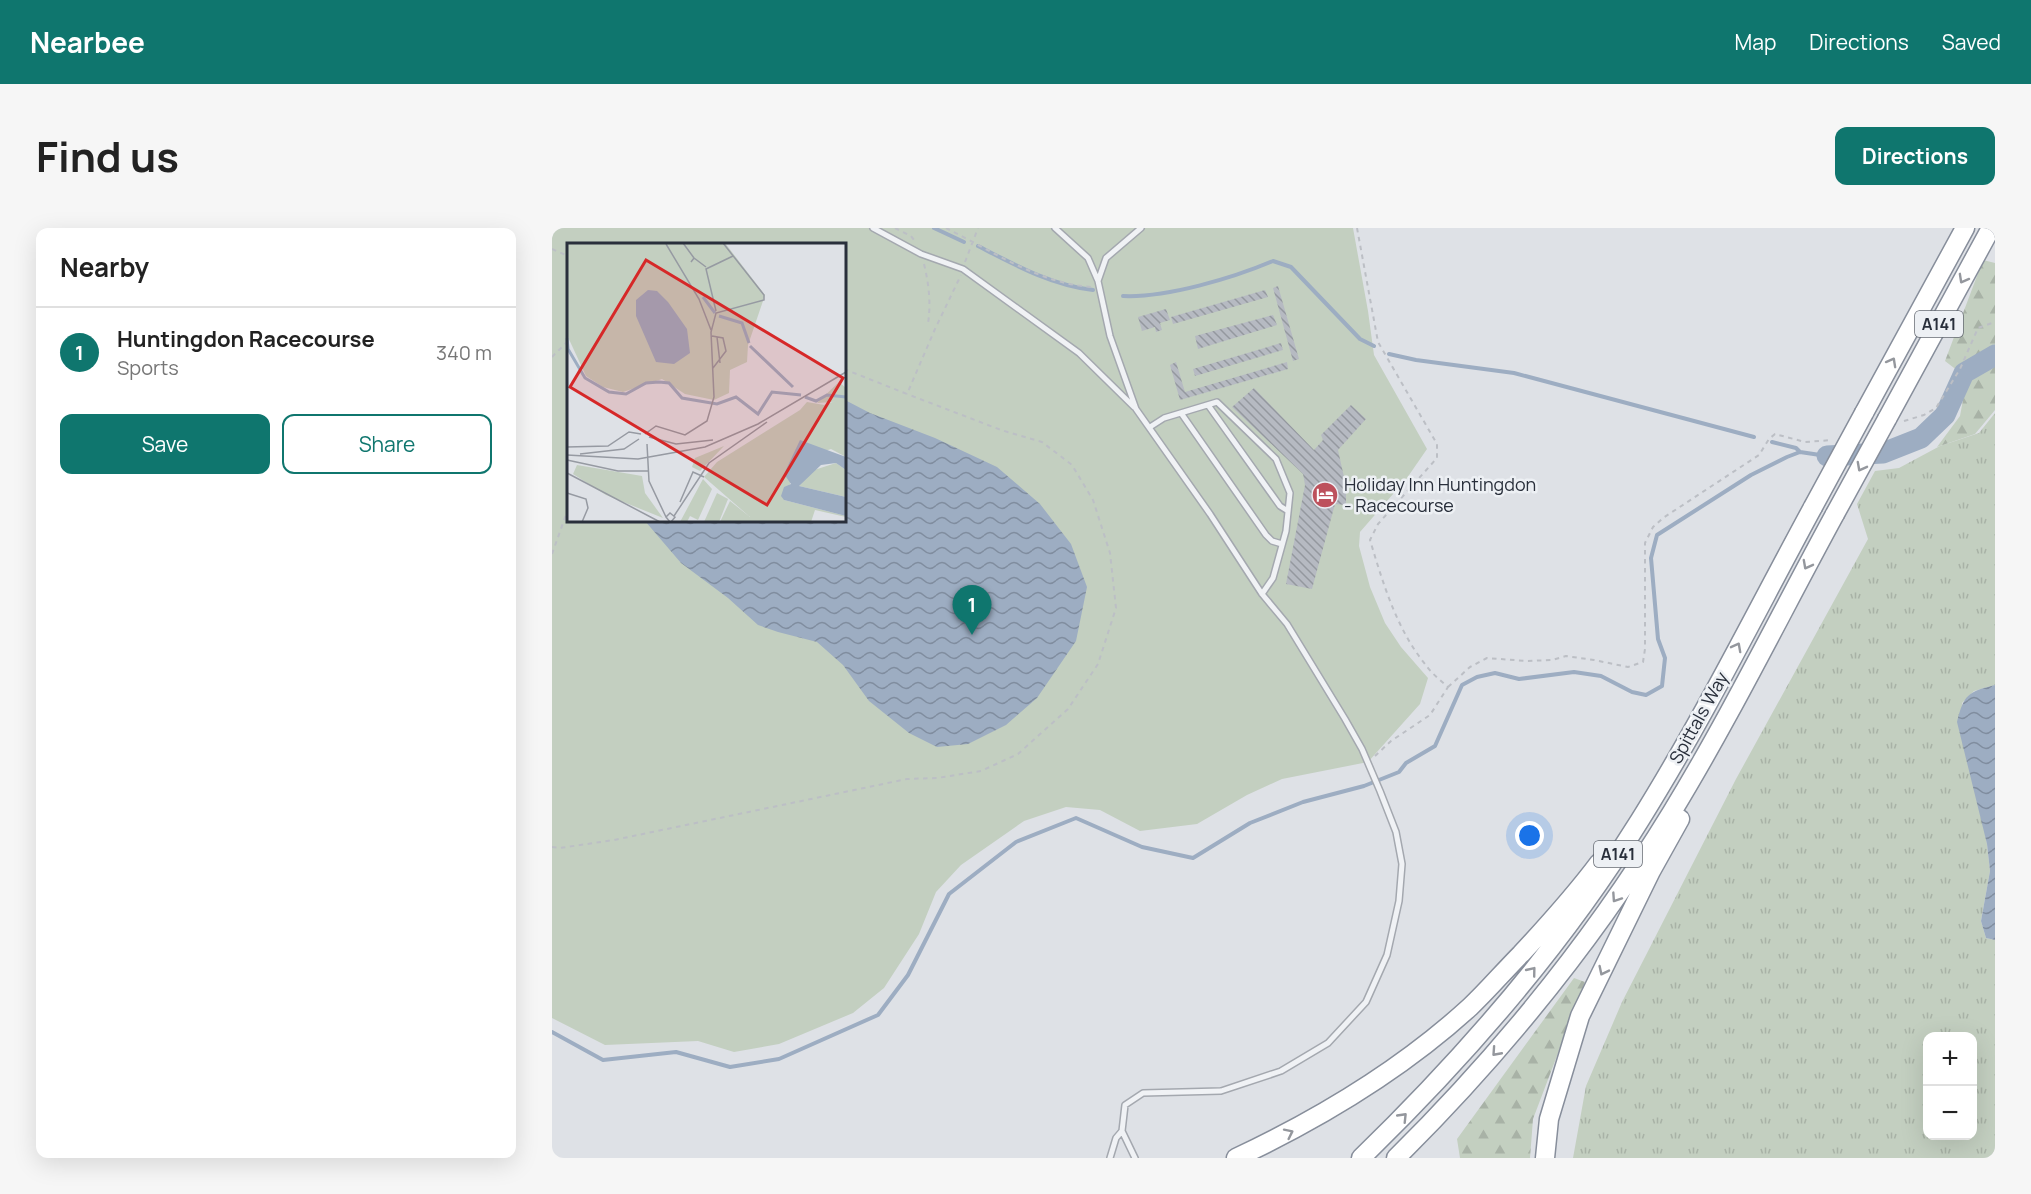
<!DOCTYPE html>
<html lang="en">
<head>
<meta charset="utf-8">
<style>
	:root { --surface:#fff; --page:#f6f6f6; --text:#222; --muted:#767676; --line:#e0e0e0; --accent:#0f766e }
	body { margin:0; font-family:Manrope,sans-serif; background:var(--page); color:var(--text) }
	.controls { position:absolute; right:18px; bottom:18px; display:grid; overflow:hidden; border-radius:12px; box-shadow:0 6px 24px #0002 }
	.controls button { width:54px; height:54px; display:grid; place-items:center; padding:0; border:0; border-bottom:2px solid var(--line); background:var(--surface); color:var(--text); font:30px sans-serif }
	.you { position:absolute; left:978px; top:608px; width:21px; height:21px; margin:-15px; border:4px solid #fff; border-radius:50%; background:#1a73e8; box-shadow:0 0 0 9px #1a73e833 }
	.badge { display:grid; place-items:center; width:39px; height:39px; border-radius:50%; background:var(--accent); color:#fff; font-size:20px; font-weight:700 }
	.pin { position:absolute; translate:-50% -50px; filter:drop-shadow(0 2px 3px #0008) }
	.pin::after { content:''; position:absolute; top:32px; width:21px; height:18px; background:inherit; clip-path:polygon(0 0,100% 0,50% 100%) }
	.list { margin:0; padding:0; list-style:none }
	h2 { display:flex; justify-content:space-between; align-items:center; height:78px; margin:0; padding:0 24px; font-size:26px }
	h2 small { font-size:20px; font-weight:400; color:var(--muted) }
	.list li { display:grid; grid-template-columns:39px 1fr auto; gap:18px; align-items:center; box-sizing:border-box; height:90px; padding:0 24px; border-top:2px solid var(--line) }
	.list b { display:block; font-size:22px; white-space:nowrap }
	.list p { margin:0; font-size:20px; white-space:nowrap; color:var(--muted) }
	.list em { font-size:20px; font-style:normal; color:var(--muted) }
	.actions { display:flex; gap:12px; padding:18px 24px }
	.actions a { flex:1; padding:14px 0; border:2px solid var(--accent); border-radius:12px; text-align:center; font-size:21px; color:var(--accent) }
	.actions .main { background:var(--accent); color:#fff }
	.map { position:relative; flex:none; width:1443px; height:930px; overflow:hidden; border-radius:12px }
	header { display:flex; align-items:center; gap:36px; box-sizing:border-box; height:84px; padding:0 30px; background:var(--accent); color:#fff }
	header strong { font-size:28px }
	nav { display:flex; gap:33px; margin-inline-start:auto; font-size:21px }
	.intro { display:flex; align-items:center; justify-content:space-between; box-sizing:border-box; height:144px; padding:0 36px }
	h1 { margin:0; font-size:42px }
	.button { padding:15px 27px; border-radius:12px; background:var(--accent); color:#fff; font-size:21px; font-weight:700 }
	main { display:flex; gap:36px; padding:0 36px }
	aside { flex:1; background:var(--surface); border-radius:12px; box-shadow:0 6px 24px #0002 }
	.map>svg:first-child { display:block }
	.grass { fill:url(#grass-tufts); fill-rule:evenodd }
	.forest { fill:url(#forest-firs) }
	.pitch { fill:#c3cfc0; fill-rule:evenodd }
	.water { fill:url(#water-waves) }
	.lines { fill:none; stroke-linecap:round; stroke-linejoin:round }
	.stream { stroke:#9dadc2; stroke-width:4 }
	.river { stroke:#9dadc2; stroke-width:21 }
	.building { fill:url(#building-back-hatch) }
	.service-casing { stroke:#a4a8af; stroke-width:8 }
	.trunk-casing { stroke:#878e9b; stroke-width:21 }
	.path { stroke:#bcbfc5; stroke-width:2; stroke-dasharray:4.5 4.5; stroke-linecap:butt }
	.service { stroke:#f0f2f5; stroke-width:5 }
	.trunk { stroke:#fff; stroke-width:18 }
	.trunk-bridge-casing { stroke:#878e9b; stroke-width:21; stroke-linecap:butt }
	.trunk-bridge { stroke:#fff; stroke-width:18 }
	.oneway { stroke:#94979d }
	.labels { text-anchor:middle; stroke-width:5; stroke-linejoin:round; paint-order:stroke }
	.shield { fill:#edf0f4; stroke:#646972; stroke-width:1.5 }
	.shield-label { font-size:16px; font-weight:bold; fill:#292f3b }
	.poi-label { font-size:18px; fill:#292f3b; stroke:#edf0f4; text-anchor:start }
	.street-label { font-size:18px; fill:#292f3b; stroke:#edf0f4 }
	.inset-river { fill:none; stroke:#9dadc2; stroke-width:3 }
	.inset-road { fill:none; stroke:#969aa2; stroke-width:1.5 }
	.view { fill:#d62828; fill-opacity:0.15; stroke:#d62828; stroke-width:3 }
	.inset-edge { fill:none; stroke:#292f3b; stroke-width:3 }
</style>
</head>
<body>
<header>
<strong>Nearbee</strong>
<nav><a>Map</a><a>Directions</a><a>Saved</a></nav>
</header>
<div class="intro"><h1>Find us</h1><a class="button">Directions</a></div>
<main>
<aside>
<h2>Nearby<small></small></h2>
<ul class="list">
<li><span class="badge">1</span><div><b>Huntingdon Racecourse</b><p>Sports</p></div><em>340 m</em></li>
</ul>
<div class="actions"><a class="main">Save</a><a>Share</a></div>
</aside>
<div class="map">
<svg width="1443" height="930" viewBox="0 0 1443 930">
	<defs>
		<pattern id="grass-tufts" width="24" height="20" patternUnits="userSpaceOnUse" patternTransform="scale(1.5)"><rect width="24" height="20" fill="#c3cfc0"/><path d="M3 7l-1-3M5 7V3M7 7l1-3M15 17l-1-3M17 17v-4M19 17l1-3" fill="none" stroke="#a8b2a6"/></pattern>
		<pattern id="forest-firs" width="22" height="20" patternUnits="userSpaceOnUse" patternTransform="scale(1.5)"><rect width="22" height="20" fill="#c3cfc0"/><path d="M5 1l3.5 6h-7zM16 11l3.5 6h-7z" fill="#a8b2a6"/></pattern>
		<pattern id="water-waves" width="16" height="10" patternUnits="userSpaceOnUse" patternTransform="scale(1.5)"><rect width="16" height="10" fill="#9dadc2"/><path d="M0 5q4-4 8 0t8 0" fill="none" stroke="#808d9f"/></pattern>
		<pattern id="building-back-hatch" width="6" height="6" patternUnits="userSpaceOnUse" patternTransform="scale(1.5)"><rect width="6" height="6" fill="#b6bac2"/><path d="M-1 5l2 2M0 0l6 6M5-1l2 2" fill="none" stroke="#94989f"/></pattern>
	</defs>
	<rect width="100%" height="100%" fill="#dee1e6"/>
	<path class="grass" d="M 1443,185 L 1443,457 L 1422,463 L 1410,475 L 1435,616 L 1438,643 L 1429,693 L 1434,710 L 1443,712 L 1443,930 L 1021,930 L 1034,858 L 1070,774 L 1184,551 L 1316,311 L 1305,276 L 1323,243 L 1347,240 L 1388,218 L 1427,205 ZM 1376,808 L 1420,808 L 1420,908 L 1376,908 Z"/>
	<path class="forest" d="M 1431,32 L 1443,35 L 1443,182 L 1423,206 L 1385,219 L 1408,188 L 1415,150 L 1393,133 Z
		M 1022,750 L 1033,754 L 981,891 L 978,930 L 908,930 L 905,911 Z"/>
	<path class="pitch" d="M 0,0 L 801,0 L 816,83 L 822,127 L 875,221 L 855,250 L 808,304 L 807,318 L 818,359 L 833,395 L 849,419 L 876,450 L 868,476 L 816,534 L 730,551 L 695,567 L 645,596 L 588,603 L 548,582 L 514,579 L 472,593 L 409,637 L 384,664 L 367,706 L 332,760 L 301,785 L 227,816 L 182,824 L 146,813 L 53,817 L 0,790 ZM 16,16 L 292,16 L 292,292 L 16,292 Z"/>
	<path class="water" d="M 293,172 L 318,185 L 383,210 L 445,239 L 488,276 L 519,316 L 535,359 L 524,413 L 485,470 L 454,497 L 416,516 L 385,519 L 357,505 L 317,473 L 291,437 L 265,414 L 226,404 L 206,397 L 176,370 L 129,335 L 93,293 L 292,292 Z
		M 1443,457 L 1443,712 L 1434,710 L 1429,693 L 1438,643 L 1435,616 L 1405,494 C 1412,466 1416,464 1443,457 Z"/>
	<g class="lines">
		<path class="stream" d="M 382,0 L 412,14
			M 426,18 C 463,37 499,57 541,62
			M 571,68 C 614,70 681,50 721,33 L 739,39 L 808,111 L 822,118
			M 837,126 L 864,132 L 962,145 L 1202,209
			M 1220,214 L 1244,220 L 1248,224
			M 0,804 L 51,832 L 124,824 L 178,839 L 227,831 L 326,787 L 356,747 L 397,666 L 464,614 L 524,590 L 590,619 L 641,630 L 698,595 L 751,574 L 812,558 L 847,544 L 854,535 L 883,518 L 910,457 L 925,449 L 943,445 L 967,451 L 1022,444 L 1049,448 L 1080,464 L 1094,467 L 1110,458 L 1113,430 L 1106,411 L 1099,330 L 1105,307 L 1199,247 L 1235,229 L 1248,224 L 1275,228"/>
		<path class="river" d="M 1275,228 L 1331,225 L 1369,210 L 1393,187 L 1412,145 L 1443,127"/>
	</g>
	<path class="building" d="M 726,58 L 747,131 L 741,133 L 721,60 Z
		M 713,62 L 716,69 L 621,96 L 619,89 Z
		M 614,81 L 618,92 L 608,95 L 610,102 L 604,104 L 603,99 L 590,103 L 586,89 Z
		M 721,87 L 725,97 L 646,121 L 643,108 Z
		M 729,115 L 731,122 L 643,148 L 641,141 Z
		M 624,134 L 633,164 L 735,134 L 736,141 L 628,172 L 618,137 Z
		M 702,160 L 762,222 L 771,212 L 769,207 L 799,177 L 814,191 L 786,222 L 794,258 L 794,277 L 783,276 L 760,361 L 734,356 L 753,257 L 751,246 L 680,179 Z"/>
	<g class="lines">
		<defs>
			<path id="service" d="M 321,0 L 369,26 L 411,41 L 527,125 L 582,179
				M 503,0 L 536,30 L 546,53
				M 656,177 L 728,278 L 736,283
				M 629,185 L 714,307 L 720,313 L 730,316
				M 598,199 L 612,190 L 665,174 L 724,231 L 738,265 L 734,303 L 721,350 L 710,366
				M 570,903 L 583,930
				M 558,930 L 564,910 L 570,903 L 573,877 L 591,865 L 669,863 L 729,843 L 776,815 L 814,774 L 835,727 L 847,673 L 850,636 L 844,604 L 828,563 L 810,521 L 793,491 L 735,396 L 710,366 L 658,286 L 584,181 L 558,108 L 546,53 L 554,30 L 589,0"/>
			<path id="trunk" d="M 1312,185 L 1413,0
				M 1335,191 L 1439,0
				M 684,930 C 769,890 849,842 918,779 C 936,762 952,743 969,726 C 996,697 1023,667 1047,635
				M 809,930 C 914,828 1011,717 1088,592 C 1151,491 1204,384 1261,279
				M 844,930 C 949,826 1043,710 1120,584 C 1179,487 1229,385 1283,286
				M 993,930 L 997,891 L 1028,788 L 1099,643 L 1128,591"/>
		</defs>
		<use href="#service" class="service-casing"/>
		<use href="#trunk" class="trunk-casing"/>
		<path class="path" d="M 343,0 L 359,8 L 362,12
			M 394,0 C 440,23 488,56 540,59
			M 805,0 L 826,114 L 885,216 L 885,230 L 826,296 L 818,312 C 831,355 844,400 873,436 C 879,445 888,452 896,459 L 878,487 L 839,513 L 823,528
			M 0,21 L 16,28
			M 413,34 L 426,0
			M 372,36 C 377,57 379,75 376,96
			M 0,129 L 16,113
			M 292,141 L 355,166 L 383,101 L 409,47
			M 1352,193 L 1372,187 L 1384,180 L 1408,141 L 1426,100 L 1443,94
			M 0,326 L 16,281
			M 896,459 L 918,439 L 935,430 L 974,433 L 1000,432 L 1014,428 L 1042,432 L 1076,439 L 1091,434 L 1093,421 L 1093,315 L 1101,299 L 1111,290 L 1207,227 L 1217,211 L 1223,206 L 1253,214 L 1280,212
			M 0,619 L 8,620 L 62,612 L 355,551 L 385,550 L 429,543 L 466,526 L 516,481 L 546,436 L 564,380 L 558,325 L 541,272 L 520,237 L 490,214 L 449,202 L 355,166"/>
		<use href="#service" class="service"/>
		<use href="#trunk" class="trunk"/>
		<defs>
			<path id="trunk-bridge" d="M 1261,279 L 1312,185
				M 1283,286 L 1335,191"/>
		</defs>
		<use href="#trunk-bridge" class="trunk-bridge-casing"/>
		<use href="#trunk-bridge" class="trunk-bridge"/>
	</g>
	<defs><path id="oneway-chevron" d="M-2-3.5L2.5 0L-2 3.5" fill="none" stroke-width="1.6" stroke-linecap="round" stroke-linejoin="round" transform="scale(1.5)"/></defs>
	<g class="oneway">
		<use href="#oneway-chevron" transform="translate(1411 51) rotate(119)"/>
		<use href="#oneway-chevron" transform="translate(1340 134) rotate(-61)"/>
		<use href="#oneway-chevron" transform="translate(1309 239) rotate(118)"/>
		<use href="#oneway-chevron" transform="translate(1255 337) rotate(118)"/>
		<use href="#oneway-chevron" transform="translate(1185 419) rotate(-62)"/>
		<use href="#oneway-chevron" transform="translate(1064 670) rotate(124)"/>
		<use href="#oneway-chevron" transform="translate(980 743) rotate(-51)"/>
		<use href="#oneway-chevron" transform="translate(1051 743) rotate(116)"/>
		<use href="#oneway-chevron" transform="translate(944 824) rotate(132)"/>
		<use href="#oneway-chevron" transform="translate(851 889) rotate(-46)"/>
		<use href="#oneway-chevron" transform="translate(737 905) rotate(-26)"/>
	</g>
	<defs>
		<symbol id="hotel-disc" viewBox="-11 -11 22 22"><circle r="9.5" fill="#bd515c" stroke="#edf0f4"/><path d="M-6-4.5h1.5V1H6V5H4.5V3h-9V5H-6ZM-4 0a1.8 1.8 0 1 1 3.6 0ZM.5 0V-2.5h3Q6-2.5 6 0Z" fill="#fff"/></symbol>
	</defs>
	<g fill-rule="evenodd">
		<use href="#hotel-disc" x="758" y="252" width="30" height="30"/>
	</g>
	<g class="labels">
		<g class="shield">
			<rect x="1363" y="83" width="48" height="26" rx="4.5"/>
			<rect x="1042" y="613" width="48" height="26" rx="4.5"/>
		</g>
		<g class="shield-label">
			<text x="1387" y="102">A141</text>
			<text x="1066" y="632">A141</text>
		</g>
		<g class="poi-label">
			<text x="792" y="263">Holiday Inn Huntingdon<tspan x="792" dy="21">- Racecourse</tspan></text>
		</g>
		<g class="street-label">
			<text transform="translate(1147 490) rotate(-61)" y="6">Spittals Way</text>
		</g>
	</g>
	<g transform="translate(15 15)">
		<rect width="279" height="279" fill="#dee1e6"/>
		<path d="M 271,157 L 279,158 L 279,214 L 264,206 L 225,219 L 217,231 L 224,238 L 217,257 L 279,273 L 279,279 L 279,274 L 248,267 L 244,279 L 153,279 L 163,258 L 183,274 L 137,234 L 150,219 L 233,167 L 240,159 L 257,162 ZM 269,220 L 279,227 L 279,254 L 232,243 L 244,228 ZM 10,222 L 75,233 L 78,250 L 96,275 L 39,252 L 6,231 ZM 136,236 L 145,246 L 131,277 L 123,273 L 120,279 L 113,279 Z" fill="#c3cfc0"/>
		<path d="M 272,139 L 279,145 L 279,158 L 250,160 ZM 157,203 L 133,228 L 125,224 L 128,215 Z" fill="#c3cfc0"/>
		<path d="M 150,250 L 161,256 L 152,279 L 137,279 Z" fill="#c3cfc0"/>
		<path d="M 0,0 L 158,0 L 198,52 L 181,102 L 180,119 L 163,127 L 162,150 L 147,157 L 118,151 L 95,136 L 56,149 L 36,144 L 19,133 L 0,92 Z" fill="#c3cfc0"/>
		<path d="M 81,47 L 90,48 L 101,59 L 120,86 L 123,110 L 107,121 L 89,119 L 69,73 L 69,57 ZM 233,197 L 279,214 L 279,227 L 269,220 L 254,222 L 232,243 L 279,254 L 279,273 L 217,257 L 214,253 L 217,244 L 224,241 L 217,231 Z" fill="#9dadc2"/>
		<path class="inset-river" d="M 136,54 L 148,70M 152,73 L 175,80 L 182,100M 0,95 L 1,106 L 18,135 L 42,149 L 59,151 L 79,140 L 92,139 L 102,140 L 115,155 L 150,161 L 169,154 L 191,171 L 205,149 L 234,152M 183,103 L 226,144M 238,154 L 249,158 L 260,152 L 279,154"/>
		<path class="inset-road" d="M 116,0 L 127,15M 99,1 L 132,56 L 144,87M 124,19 L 127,15 L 139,24M 149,68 L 139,26 L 166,13M 145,93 L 156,95 L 159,108 L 146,125M 150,94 L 153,120M 78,191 L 89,183 L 118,192 L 140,178 L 147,154 L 144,89 L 149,70 L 197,57 L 197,52 L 156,0M 82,194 L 109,201 L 146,197M 80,201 L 82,238 L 99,274M 0,204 L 41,203 L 62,189 L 74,191M 13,211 L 57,206 L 72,196M 0,212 L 71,216 L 138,204 L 191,181 L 279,129M 0,217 L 51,228 L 81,228M 0,230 L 93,279M 0,250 L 19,256 L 21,265 L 15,279M 113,259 L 126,229 L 137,234M 107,273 L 142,220 L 200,179M 103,279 L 99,274 L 103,270 L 108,274 L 104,279"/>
		<path class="view" d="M 79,17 L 276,135 L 200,262 L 3,144 Z"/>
		<rect width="279" height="279" class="inset-edge"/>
	</g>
</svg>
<div class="controls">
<button>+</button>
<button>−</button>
</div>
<div class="you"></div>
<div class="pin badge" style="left:420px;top:407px">1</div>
</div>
</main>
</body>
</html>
